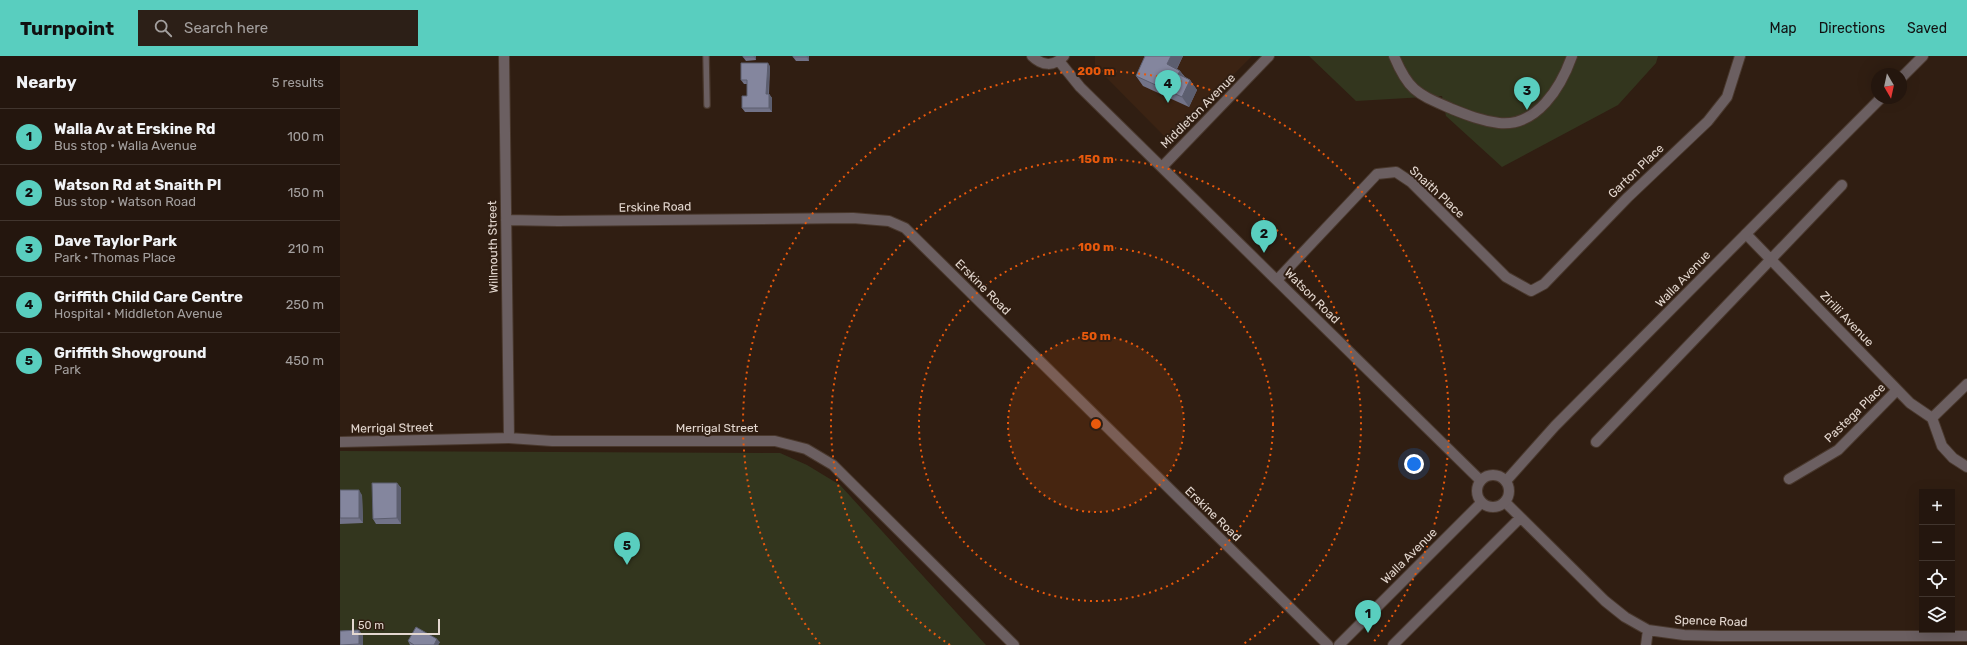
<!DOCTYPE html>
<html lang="en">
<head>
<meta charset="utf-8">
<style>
	:root { --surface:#24160e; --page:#2c1f17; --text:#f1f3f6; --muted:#a39f9e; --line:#41352e; --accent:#59cebf }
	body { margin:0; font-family:Rubik,sans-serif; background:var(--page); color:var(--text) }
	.controls { position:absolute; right:12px; bottom:12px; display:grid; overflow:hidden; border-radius:0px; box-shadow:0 4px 16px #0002 }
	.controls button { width:36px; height:36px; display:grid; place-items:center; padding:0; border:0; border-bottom:1px solid var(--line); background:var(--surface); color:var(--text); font:20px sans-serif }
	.compass { position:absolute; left:1531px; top:12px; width:36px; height:36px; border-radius:50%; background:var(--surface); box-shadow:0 4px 16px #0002; rotate:171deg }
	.scale { position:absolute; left:12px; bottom:10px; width:88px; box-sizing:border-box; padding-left:4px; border:2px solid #e4d8d0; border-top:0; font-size:11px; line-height:14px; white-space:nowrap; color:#e4d8d0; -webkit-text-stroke:3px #301e12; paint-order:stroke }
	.you { position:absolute; left:1074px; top:408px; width:14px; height:14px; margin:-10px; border:3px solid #fff; border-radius:50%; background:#1a73e8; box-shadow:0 0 0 6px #1a73e833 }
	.badge { display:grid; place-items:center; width:26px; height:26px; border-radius:50%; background:var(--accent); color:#111; font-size:13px; font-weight:700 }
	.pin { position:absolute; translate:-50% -33px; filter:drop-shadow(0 1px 2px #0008) }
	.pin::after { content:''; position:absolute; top:21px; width:14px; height:12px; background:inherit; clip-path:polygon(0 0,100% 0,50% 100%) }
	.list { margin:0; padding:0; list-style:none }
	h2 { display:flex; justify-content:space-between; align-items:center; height:52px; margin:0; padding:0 16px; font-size:17px }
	h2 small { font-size:13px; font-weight:400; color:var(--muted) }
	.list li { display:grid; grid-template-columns:26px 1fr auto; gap:12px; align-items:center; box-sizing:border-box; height:56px; padding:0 16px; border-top:1px solid var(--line) }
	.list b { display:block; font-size:15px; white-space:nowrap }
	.list p { margin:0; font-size:13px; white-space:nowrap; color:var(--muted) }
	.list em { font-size:13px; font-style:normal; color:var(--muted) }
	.icon { flex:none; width:22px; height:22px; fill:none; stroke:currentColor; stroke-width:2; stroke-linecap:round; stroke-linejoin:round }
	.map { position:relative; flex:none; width:1627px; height:589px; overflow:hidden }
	header { display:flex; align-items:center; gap:24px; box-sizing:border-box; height:56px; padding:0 20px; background:var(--accent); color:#111 }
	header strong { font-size:19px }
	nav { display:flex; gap:22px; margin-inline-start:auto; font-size:14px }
	.search { width:280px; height:36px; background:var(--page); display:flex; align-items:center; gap:10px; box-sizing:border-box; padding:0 14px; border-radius:0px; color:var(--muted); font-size:15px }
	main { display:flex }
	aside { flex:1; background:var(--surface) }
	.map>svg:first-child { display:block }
	.built { fill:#3b2313 }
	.green { fill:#33361e }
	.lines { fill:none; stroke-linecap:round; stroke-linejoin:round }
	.service-casing { stroke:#49382d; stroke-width:8 }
	.minor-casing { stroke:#49382d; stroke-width:12 }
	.tertiary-casing { stroke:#49382d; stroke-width:12 }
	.service { stroke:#6b5f61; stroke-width:5.5 }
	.minor { stroke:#6b5f61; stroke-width:10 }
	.tertiary { stroke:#6b5f61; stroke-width:10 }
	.wall { fill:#727388 }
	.shaded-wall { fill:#5c5e6f }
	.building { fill:#84869e; stroke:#5c5e6f }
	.ring { fill:none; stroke:#e8590c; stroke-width:2; stroke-dasharray:2 4 }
	.labels { text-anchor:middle; stroke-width:4; stroke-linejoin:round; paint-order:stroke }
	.street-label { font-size:12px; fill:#e4d8d0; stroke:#301e12 }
	.centre { fill:#e8590c; stroke:#301e12; stroke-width:2 }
	.ring-label { font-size:12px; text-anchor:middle; font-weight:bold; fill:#e8590c; stroke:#301e12; stroke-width:4; stroke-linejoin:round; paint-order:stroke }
</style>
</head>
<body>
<header>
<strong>Turnpoint</strong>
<div class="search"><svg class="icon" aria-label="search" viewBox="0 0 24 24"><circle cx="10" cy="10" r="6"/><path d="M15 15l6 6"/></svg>Search here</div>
<nav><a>Map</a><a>Directions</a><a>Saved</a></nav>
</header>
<main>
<aside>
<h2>Nearby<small>5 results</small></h2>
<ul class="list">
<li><span class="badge">1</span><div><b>Walla Av at Erskine Rd</b><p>Bus stop · Walla Avenue</p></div><em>100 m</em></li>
<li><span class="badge">2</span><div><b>Watson Rd at Snaith Pl</b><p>Bus stop · Watson Road</p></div><em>150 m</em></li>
<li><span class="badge">3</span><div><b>Dave Taylor Park</b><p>Park · Thomas Place</p></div><em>210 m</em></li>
<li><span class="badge">4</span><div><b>Griffith Child Care Centre</b><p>Hospital · Middleton Avenue</p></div><em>250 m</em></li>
<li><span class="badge">5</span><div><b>Griffith Showground</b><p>Park</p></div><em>450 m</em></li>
</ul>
</aside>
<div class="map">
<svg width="1627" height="589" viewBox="0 0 1627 589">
	<rect width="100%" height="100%" fill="#301e12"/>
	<path class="built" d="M 755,0 L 912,0 L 828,84 L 755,10 Z"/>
	<path class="green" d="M 969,0 L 1318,0 L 1316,7 L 1278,49 L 1162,111 L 1106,60 L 1102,40 L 1016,45 Z
		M 0,395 L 440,397 L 467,409 L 500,429 L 646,589 L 0,589 Z"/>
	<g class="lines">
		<defs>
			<path id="service" d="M 366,0 L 367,49"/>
			<path id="minor" d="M 164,0 L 169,382
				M 692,0 C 702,10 714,11 724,0
				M 1054,0 C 1069,36 1078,38 1112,53 C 1127,59 1142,65 1159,67 C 1197,71 1221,31 1232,0
				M 719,5 L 740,31 L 1140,424
				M 822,111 L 929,0
				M 166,164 L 218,165 L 513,162 L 549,165 L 565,172 L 988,589
				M 1406,178 L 1570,347 L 1592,362 L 1602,390 L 1613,402 L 1627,411
				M 937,224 L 1037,118 L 1056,116 L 1071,126 L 1166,221 L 1191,235 L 1204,228 L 1288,141 L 1368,65 L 1387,41 L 1400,0
				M 1592,362 L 1627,328
				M 0,386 L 169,382 L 212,385 L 435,385 L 466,393 L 493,409 L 674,589
				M 1256,386 L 1502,129
				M 1449,423 L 1498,394 L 1557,334
				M 1165,446 L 1265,545 L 1285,561 L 1308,574 L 1344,579 L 1380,580 L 1627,580
				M 1053,589 L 1180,462
				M 1306,589 L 1308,574"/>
			<path id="tertiary" d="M 1561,22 L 1583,0
				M1137 435a16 16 0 1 1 32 0a16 16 0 1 1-32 0Z
				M 1166,425 L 1215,370 L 1541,42
				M 999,589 L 1141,447"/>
		</defs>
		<use href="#service" class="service-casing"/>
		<use href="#minor" class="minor-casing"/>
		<use href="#tertiary" class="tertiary-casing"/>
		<use href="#service" class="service"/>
		<use href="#minor" class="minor"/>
		<use href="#tertiary" class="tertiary"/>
	</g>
	<path class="wall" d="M 416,0 L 416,4 L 406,5 L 403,1 Z
		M 469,0 L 469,5 L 456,5 L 453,1 Z
		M 805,0 L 843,0 L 837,13 L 840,15 L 845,21 L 850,24 L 857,34 L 849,51 L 803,30 L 796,20 Z
		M 430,10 L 429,38 L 432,42 L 432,56 L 405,56 L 402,52 L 407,40 L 407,28 L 404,28 L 401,24 Z
		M 57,427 L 61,432 L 61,468 L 36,468 L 33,463 Z
		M 0,434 L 22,439 L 23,467 L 0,468 Z
		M 19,574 L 23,580 L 23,589 L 0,589 L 0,575 Z
		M 68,585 L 100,586 L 98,589 L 70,589 Z"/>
	<path class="shaded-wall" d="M 414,0 L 416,0 L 416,4 L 414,1 Z
		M 467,0 L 469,0 L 469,5 L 467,1 Z
		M 831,0 L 843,0 L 834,18 L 827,8 Z
		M 428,7 L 430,10 L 428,42 L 426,38 Z
		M 840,15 L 847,25 L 838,18 Z
		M 850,24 L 857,34 L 849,51 L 842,41 Z
		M 429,38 L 432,42 L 432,56 L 429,52 Z
		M 57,427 L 61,432 L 61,468 L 57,462 Z
		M 19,434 L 22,439 L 23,467 L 19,462 Z
		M 19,574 L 23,580 L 23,589 L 20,589 L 19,588 Z
		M 97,583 L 100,586 L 98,589 L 94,589 Z"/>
	<path class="building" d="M 403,0 L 414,0 L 414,1 L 403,1 Z
		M 453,0 L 467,0 L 467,1 L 453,1 Z
		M 805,0 L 831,0 L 827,8 L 840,15 L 838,18 L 850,24 L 842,41 L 796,20 Z
		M 401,7 L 428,7 L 426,38 L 429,38 L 429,52 L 402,52 L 402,40 L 407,40 L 407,24 L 401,24 Z
		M 32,427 L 57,427 L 57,462 L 33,463 Z
		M 0,434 L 19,434 L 19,462 L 0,462 Z
		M 76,571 L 97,583 L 94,589 L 74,589 L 68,585 Z
		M 19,574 L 19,588 L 0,589 L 0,575 Z"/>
	<circle cx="756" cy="368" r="88" fill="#e8590c" fill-opacity=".12"/>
	<g class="ring">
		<circle cx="756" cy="368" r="88"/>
		<circle cx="756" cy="368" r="177"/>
		<path d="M610 589A265 265 0 1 1 902 589"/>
		<path d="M480 588A353 353 0 1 1 1032 588"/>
	</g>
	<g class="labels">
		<g class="street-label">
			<text transform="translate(858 55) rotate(-45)" y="4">Middleton Avenue</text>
			<text transform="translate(1296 115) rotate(-44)" y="4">Garton Place</text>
			<text transform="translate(1097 136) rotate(43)" y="4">Snaith Place</text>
			<text transform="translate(315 151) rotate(-1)" y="4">Erskine Road</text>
			<text transform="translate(153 191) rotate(-91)" y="4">Willmouth Street</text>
			<text transform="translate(1343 223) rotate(-46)" y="4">Walla Avenue</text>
			<text transform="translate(643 231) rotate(45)" y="4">Erskine Road</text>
			<text transform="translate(972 240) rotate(45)" y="4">Watson Road</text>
			<text transform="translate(1507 263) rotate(46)" y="4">Zirilli Avenue</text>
			<text transform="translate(1515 357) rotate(-44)" y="4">Pastega Place</text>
			<text transform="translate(52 372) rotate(-1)" y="4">Merrigal Street</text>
			<text x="377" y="376">Merrigal Street</text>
			<text transform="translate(873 458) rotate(44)" y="4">Erskine Road</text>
			<text transform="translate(1069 500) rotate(-45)" y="4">Walla Avenue</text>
			<text transform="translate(1371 565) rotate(2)" y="4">Spence Road</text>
		</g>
	</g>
	<circle cx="756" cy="368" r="6" class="centre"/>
	<g class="ring-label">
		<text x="756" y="19">200 m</text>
		<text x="756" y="107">150 m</text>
		<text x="756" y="195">100 m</text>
		<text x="756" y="284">50 m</text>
	</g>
</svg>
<div class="controls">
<button>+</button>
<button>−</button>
<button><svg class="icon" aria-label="locate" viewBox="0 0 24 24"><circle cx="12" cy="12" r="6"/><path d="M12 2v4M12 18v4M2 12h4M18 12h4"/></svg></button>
<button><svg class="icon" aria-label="layers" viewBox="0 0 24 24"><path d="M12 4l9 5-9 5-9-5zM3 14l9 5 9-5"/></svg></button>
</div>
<svg class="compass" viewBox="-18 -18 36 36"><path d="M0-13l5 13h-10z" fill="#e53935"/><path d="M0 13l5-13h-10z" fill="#a39f9e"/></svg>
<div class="scale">50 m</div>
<div class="you"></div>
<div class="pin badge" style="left:1028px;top:577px">1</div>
<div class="pin badge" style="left:924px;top:197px">2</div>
<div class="pin badge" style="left:1187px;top:54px">3</div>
<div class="pin badge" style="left:828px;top:47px">4</div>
<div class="pin badge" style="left:287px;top:509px">5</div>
</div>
</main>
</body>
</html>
